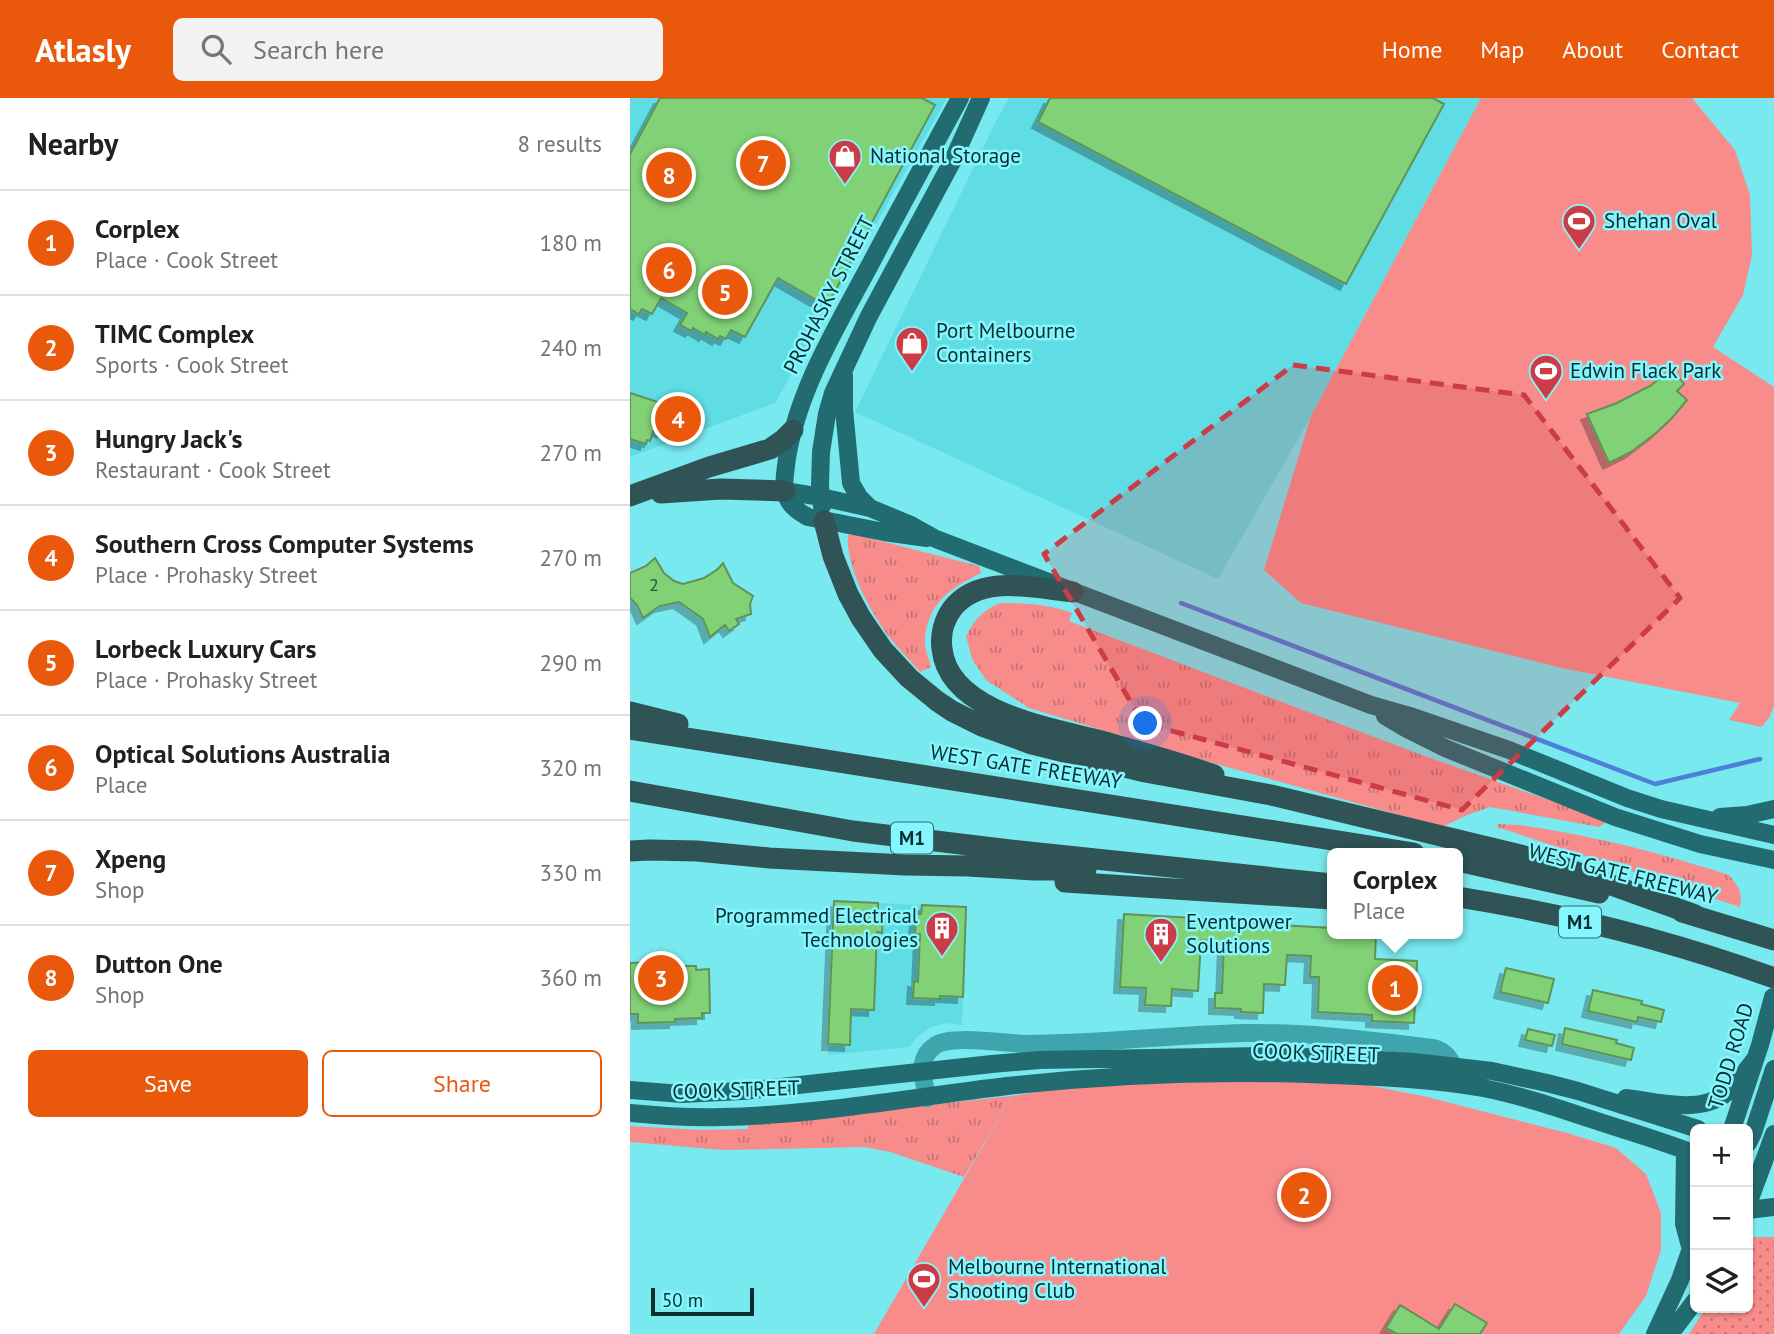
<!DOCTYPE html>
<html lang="en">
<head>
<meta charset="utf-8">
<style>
	:root { --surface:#fff; --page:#f2f2f2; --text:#202124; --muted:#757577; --line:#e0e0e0; --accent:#ea580c }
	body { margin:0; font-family:"PT Sans",sans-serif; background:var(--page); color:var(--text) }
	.controls { position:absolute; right:21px; bottom:21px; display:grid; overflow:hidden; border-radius:10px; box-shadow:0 2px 5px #0004 }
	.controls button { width:63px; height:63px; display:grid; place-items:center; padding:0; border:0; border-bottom:2px solid var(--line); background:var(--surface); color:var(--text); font:35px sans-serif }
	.scale { position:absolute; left:21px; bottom:18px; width:103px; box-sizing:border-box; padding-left:7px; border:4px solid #082e30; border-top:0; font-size:19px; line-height:24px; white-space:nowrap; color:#082e30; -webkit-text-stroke:5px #86f6fe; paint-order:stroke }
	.you { position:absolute; left:516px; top:626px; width:24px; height:24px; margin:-18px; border:5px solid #fff; border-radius:50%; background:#1a73e8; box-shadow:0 0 0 10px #1a73e833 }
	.badge { display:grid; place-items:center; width:46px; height:46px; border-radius:50%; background:var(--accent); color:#fff; font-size:23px; font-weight:700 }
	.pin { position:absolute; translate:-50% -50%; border:4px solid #fff; box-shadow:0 2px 7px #0006 }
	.popup { position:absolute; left:697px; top:750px; width:136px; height:91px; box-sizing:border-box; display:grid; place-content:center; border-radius:10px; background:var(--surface); filter:drop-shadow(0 2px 5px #0005); font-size:23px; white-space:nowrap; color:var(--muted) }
	.popup b { font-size:26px; color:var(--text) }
	.popup::after { content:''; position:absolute; left:50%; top:100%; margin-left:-14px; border:14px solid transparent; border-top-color:var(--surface) }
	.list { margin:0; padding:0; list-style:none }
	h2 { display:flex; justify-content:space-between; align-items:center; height:91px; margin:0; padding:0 28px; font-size:30px }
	h2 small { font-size:23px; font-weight:400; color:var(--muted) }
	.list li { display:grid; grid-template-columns:46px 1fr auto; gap:21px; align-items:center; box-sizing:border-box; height:105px; padding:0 28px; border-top:2px solid var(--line) }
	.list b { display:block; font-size:26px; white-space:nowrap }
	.list p { margin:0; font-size:23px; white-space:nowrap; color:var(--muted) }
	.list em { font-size:23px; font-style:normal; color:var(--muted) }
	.actions { display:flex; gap:14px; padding:21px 28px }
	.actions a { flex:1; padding:16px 0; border:2px solid var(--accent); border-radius:10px; text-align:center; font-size:24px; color:var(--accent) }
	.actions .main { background:var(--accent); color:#fff }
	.icon { flex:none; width:38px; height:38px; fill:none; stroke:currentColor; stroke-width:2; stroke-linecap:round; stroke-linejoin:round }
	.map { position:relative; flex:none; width:1144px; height:1236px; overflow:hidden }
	header { display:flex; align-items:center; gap:42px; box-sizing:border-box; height:98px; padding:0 35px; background:var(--accent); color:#fff }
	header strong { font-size:33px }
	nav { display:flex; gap:38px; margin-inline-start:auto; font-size:24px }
	.search { width:490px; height:63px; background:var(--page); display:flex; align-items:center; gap:18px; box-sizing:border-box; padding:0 24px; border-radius:10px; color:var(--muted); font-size:26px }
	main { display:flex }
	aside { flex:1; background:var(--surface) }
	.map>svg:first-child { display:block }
	.built { fill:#5fdce4 }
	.grass { fill:url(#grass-tufts) }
	.park { fill:url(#park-dots) }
	.pitch { fill:#f78c8b }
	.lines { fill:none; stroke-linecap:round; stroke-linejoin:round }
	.stream { stroke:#4d7ed8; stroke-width:4.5 }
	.building { fill:#81d176; stroke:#5f9358; stroke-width:2; filter:url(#shadow) }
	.minor { stroke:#3fa5ac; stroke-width:18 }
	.major { stroke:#226b70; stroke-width:18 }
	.highway { stroke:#305456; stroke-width:21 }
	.marked { fill:#cc3c46; fill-opacity:0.2; stroke:#cc3c46; stroke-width:5; stroke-dasharray:14 9; stroke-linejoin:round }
	.labels { text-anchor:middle; stroke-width:5; stroke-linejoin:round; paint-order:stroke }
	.number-label { font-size:18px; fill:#265742 }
	.shield { fill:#86f6fe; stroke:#2e6a6e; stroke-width:2 }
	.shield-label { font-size:19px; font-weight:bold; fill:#082e30 }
	.poi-label { font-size:21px; fill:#082e30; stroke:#86f6fe; text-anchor:start }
	.street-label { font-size:21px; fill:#082e30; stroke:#86f6fe }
</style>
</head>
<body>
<header>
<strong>Atlasly</strong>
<div class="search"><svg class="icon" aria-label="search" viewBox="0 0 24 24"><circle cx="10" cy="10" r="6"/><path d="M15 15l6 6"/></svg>Search here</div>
<nav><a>Home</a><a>Map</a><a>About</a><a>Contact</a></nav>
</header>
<main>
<aside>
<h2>Nearby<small>8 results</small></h2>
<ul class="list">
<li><span class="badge">1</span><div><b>Corplex</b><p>Place · Cook Street</p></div><em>180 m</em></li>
<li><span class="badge">2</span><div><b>TIMC Complex</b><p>Sports · Cook Street</p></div><em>240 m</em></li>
<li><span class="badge">3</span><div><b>Hungry Jack's</b><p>Restaurant · Cook Street</p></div><em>270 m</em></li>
<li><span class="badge">4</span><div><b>Southern Cross Computer Systems</b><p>Place · Prohasky Street</p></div><em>270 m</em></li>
<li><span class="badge">5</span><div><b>Lorbeck Luxury Cars</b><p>Place · Prohasky Street</p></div><em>290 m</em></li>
<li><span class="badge">6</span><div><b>Optical Solutions Australia</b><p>Place</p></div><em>320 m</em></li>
<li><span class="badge">7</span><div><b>Xpeng</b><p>Shop</p></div><em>330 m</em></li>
<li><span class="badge">8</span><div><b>Dutton One</b><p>Shop</p></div><em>360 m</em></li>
</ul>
<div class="actions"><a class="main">Save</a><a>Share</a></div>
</aside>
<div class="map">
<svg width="1144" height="1236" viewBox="0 0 1144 1236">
	<defs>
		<pattern id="grass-tufts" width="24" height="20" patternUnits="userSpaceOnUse" patternTransform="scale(1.75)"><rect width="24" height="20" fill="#f78c8b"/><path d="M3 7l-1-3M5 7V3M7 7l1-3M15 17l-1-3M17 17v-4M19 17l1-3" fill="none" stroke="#c67372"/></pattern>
		<pattern id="park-dots" width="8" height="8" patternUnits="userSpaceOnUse" patternTransform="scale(1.75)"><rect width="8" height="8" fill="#f78c8b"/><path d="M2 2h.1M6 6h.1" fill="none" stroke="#c67372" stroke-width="1.8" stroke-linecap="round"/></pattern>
		<filter id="shadow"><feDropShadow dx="-6" dy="6" stdDeviation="0" flood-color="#0004"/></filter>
	</defs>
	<rect width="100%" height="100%" fill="#79e9f0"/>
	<path class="built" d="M 0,0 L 317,0 L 145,305 L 0,359 Z
		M 379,0 L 851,0 L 681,318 L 588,481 L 225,314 L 366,23 Z
		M 204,803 L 336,809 L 332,927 L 315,925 L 299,930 L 287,939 L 279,949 L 198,957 Z"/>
	<path class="grass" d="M 223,436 L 349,468 L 351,475 C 321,490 298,504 295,541 C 294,550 299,560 301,569 L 290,574 C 282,565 273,555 265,546 C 244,521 215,470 218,437 Z
		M 370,505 C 395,505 418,506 442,515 L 439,523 L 789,656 L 978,723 L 969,729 L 860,709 L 835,718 L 812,729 L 579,664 L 399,610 L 356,582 L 342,561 L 336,538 C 345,521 353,512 370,505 Z
		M 868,726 C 895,726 922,732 948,737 C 999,747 1049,761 1099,777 C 1108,788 1113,794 1110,809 L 867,729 Z
		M 382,998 L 334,1079 L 260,1054 L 234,1049 L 93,1052 L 0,1044 L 0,1028 L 70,1032 L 118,1031 L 118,1026 Z"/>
	<path class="park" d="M 1123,1139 L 1144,1139 L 1144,1236 L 1059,1236 L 1076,1210 L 1118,1210 L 1118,1143 Z"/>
	<path class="pitch" d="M 851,0 L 1062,0 L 1105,52 L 1120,97 L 1122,157 L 1113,197 L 1083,249 L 1144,289 L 1144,608 L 1140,618 L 1132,629 L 1099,622 L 1110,605 L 932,570 L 671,505 L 634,472 L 681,318 Z
		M 549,978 L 658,982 L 737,987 L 797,999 L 937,1035 L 986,1050 L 1016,1076 L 1031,1115 L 1031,1152 L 1016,1198 L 989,1236 L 244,1236 L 382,998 L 437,989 Z"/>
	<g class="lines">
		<path class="stream" d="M 551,505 L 1025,686 L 1130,661"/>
	</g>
	<path class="building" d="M 30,0 L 292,0 L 305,7 L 197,208 L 148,180 L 115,239 L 101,232 L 96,241 L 90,238 L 88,241 L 76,234 L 75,237 L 63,230 L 61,233 L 50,227 L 57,215 L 31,200 L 22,216 L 12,211 L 9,216 L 0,211 L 0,56 Z
		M 420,0 L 803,0 L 814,6 L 716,186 L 408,24 Z
		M 1042,271 L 1054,286 L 1047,293 L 1057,302 L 1042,320 L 1026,335 L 1001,354 L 979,365 L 957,316 L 987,305 L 1020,288 Z
		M 0,295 L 58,314 L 54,330 L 36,334 L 24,331 L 20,343 L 17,342 L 16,346 L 0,341 Z
		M 25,460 L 34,475 L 44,483 L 53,486 L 74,480 L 88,471 L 93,465 L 103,485 L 123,498 L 120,506 L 121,516 L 106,521 L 109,526 L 99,533 L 95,527 L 80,539 L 73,521 L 49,504 L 30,508 L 13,520 L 7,507 L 0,500 L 0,475 L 16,468 Z
		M 204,803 L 248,805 L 248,815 L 253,815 L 252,835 L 247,834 L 244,912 L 221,911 L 220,947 L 198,946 Z
		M 292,807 L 336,809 L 333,899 L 310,898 L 310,901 L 283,900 L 284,883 L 288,884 L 290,836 L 285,836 L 286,816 L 291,816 Z
		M 494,816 L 615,823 L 615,825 L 702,830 L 702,836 L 746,836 L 745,861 L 787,863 L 784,925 L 742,923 L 742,917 L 688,914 L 689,879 L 680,879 L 681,858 L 657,857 L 655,887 L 634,886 L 633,915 L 611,914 L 611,911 L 585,910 L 585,895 L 592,895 L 594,844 L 571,842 L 568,893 L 542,891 L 541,908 L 515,907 L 516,890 L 490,889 Z
		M 27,864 L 25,868 L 66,868 L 66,872 L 79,871 L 80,915 L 72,915 L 72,920 L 45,921 L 45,924 L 8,925 L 8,916 L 0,916 L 0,865 Z
		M 876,870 L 924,881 L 918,905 L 870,894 Z
		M 963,892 L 1012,903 L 1011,906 L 1034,912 L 1031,924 L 1008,919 L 1007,924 L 958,913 Z
		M 935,930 L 987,942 L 986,945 L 1004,950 L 1001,962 L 932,946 Z
		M 898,931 L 925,937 L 922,948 L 895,942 Z
		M 825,1206 L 857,1225 L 850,1236 L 767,1236 L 756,1230 L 770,1207 L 809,1231 Z"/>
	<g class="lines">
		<path class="minor" d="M 297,1000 C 294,979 285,961 306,947 C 323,937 373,945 395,946 C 468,946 540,937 613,935 C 677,934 740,942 803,950 C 815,953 819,959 824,969"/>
		<path class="major" d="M 214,277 L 214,311 L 221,385 L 229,399 L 240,410
			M 155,393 L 191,399 L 240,410 L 281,427 L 306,441 L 741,607 L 783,619 L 879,652 L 997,700 L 1031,711 L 1144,737
			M 192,408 L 190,387 L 191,354 L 197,316 L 203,295 L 239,218 L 323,62 L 351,0
			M 297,440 L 254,434 L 178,419 C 167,413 157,406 155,392 C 153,382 156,371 157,360 C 169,289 208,227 241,165 C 270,110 300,55 330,0
			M 755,618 L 777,631 L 815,650 L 985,719 L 1070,746 L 1144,762
			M 1090,719 L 1117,717 L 1144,711
			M 0,992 L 52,996 L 113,993 L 362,966 L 410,962 L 632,958 L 714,960 L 784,964 L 862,973 L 917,985 L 948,993 L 1068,1031
			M 996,1000 C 1029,1004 1074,1018 1101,991 C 1110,982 1117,971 1125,961
			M 0,1015 C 31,1018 61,1020 92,1019 C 188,1017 283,999 377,988 C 485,976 594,972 702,977 C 752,979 804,981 853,990 C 894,998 933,1012 973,1025 C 1004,1035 1035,1044 1065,1056
			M 1102,1031 L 1130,947 L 1143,899
			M 1118,1045 L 1123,1035 L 1144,971
			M 1055,1052 L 1054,1126 L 1061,1152
			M 1118,1106 L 1144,1036
			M 1118,1112 L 1144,1109
			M 1025,1236 L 1050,1182 L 1065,1139
			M 1040,1236 L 1065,1203"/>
		<path class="highway" d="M 31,395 L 91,391 L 155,393
			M 0,398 L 79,369 L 140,351 L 153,342 L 163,332
			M 194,423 L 203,458 L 218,496 L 231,520 L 253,552 L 279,580 L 307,603 L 322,613 L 352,628 L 402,646 L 515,674 L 641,697 L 915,763 L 1065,817
			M 443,494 C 404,490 350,475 322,511 C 314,522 310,537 312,551 C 319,615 422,630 472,643 C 510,654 548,664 584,677
			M 0,614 L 48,626
			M 0,631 L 784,755
			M 0,693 L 223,733 L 380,752 L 702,786
			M 0,753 L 19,752 L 67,753 L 139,760 L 275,767 L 338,768 L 404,772 L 456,772
			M 828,763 L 969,795
			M 435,784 L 702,801
			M 828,799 C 935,816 1042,843 1144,880
			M 1052,814 L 1144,842"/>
	</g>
	<path class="marked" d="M 663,267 L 894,297 L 1050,500 L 832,712 L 513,625 L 414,456 Z"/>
	<defs>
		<symbol id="shop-pin" viewBox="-11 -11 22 30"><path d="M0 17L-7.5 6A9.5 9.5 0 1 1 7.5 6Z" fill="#cc3c46" stroke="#86f6fe"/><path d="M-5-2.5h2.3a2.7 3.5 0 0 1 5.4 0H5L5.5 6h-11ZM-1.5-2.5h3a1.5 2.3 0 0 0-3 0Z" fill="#fff"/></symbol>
		<symbol id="stadium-pin" viewBox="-11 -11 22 30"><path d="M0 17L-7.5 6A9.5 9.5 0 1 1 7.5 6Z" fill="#cc3c46" stroke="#86f6fe"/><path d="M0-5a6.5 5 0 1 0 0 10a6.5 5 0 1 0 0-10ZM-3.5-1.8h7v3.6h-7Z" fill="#fff"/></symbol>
		<symbol id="building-pin" viewBox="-11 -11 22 30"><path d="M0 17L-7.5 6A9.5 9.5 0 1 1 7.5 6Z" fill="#cc3c46" stroke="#86f6fe"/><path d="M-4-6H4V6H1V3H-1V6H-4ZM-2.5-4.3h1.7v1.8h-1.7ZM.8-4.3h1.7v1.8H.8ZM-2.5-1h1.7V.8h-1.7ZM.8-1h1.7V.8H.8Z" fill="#fff"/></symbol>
	</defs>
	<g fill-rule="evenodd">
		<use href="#shop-pin" x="196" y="39" width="38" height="52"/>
		<use href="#stadium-pin" x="930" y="104" width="38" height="52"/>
		<use href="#shop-pin" x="263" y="226" width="38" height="52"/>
		<use href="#stadium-pin" x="897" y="254" width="38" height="52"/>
		<use href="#building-pin" x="293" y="811" width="38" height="52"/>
		<use href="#building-pin" x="512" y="817" width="38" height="52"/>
		<use href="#stadium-pin" x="275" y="1162" width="38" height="52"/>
	</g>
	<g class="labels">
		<g class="number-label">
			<text x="24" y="493">2</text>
		</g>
		<g class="shield">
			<rect x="261" y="724.5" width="42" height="31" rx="5"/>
			<rect x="929" y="808.5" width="42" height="31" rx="5"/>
		</g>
		<g class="shield-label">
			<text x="282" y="747">M1</text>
			<text x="950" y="831">M1</text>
		</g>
		<g class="poi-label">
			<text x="240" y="65">National Storage</text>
			<text x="974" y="130">Shehan Oval</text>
			<text x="306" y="240">Port Melbourne<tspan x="306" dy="24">Containers</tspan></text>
			<text x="940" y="280">Edwin Flack Park</text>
			<text x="288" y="825" text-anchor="end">Programmed Electrical<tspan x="288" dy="24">Technologies</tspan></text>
			<text x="556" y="831">Eventpower<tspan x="556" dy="24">Solutions</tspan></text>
			<text x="318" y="1176">Melbourne International<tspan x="318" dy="24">Shooting Club</tspan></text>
		</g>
		<g class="street-label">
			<text transform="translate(199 197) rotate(-63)" y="7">PROHASKY STREET</text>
			<text transform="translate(396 669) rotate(9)" y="7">WEST GATE FREEWAY</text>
			<text transform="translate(993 776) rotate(14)" y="7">WEST GATE FREEWAY</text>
			<text transform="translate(686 955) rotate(2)" y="7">COOK STREET</text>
			<text transform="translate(1101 958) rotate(-73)" y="7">TODD ROAD</text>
			<text transform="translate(106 992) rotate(-2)" y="7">COOK STREET</text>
		</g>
	</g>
</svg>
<div class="controls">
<button>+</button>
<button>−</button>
<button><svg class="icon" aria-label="layers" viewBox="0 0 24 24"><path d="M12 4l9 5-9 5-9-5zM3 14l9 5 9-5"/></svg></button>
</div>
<div class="scale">50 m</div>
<div class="you"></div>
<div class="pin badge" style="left:765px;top:890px">1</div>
<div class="popup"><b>Corplex</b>Place</div>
<div class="pin badge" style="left:674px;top:1097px">2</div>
<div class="pin badge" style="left:31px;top:880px">3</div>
<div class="pin badge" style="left:48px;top:321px">4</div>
<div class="pin badge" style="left:95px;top:194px">5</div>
<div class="pin badge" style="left:39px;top:172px">6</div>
<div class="pin badge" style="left:133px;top:65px">7</div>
<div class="pin badge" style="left:39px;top:77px">8</div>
</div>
</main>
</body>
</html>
